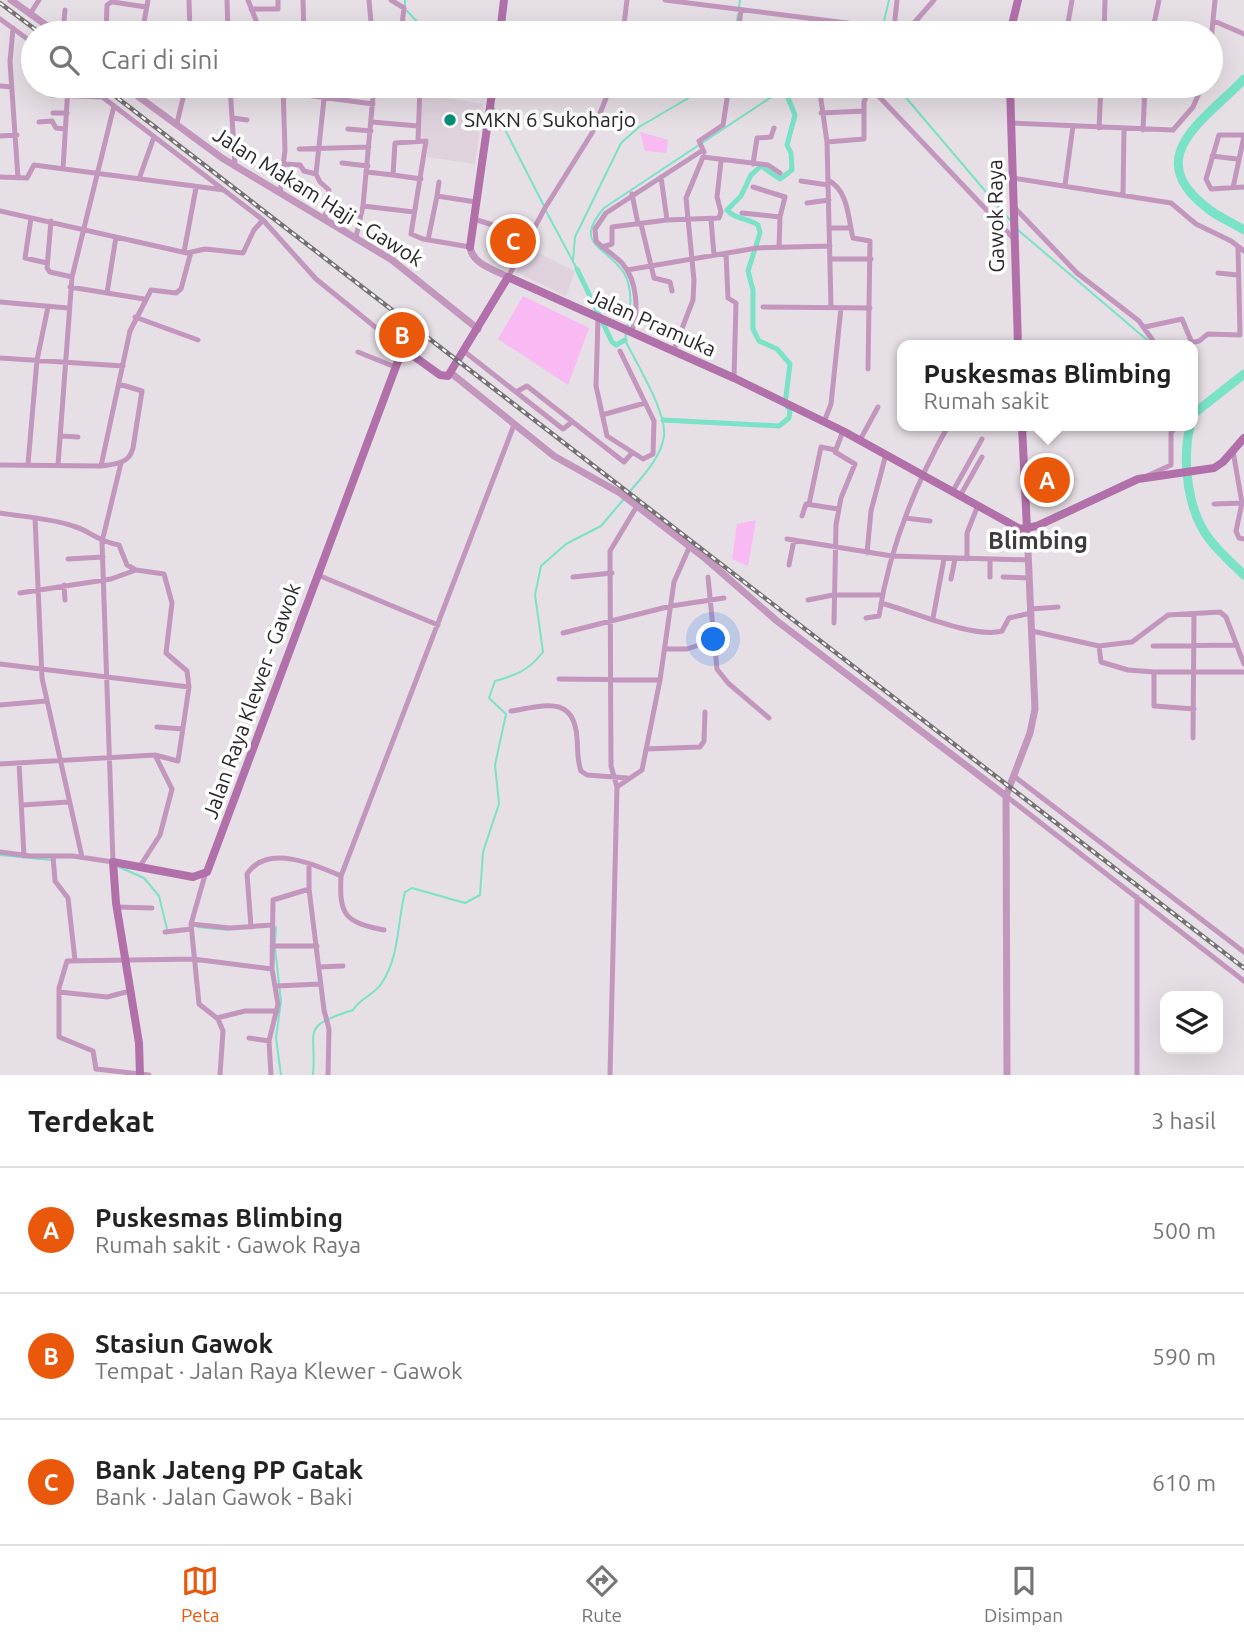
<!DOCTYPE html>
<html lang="id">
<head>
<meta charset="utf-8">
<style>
	:root { --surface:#fff; --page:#f6f6f6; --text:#222; --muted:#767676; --line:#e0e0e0; --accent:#ea580c }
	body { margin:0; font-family:Ubuntu,sans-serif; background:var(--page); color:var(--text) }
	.controls { position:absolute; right:21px; bottom:21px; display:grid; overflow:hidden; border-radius:14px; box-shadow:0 7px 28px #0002 }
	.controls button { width:63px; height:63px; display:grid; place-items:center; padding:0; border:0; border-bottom:2px solid var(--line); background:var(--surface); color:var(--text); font:35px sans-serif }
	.you { position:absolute; left:714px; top:640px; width:24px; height:24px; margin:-18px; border:5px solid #fff; border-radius:50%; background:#1a73e8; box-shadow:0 0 0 10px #1a73e833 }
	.badge { display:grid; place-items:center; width:46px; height:46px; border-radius:50%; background:var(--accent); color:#fff; font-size:23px; font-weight:700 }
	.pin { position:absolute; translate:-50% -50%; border:4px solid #fff; box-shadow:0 2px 7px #0006 }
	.popup { position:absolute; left:897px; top:340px; width:301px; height:91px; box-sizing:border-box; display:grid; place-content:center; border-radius:14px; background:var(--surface); filter:drop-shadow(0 2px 5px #0005); font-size:23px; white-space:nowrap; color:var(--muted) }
	.popup b { font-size:26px; color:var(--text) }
	.popup::after { content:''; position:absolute; left:50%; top:100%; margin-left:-14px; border:14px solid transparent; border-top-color:var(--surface) }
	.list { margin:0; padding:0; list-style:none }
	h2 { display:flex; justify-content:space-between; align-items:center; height:91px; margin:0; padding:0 28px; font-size:30px }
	h2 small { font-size:23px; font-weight:400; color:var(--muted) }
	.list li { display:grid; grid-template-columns:46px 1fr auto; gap:21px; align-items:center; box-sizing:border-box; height:126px; padding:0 28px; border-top:2px solid var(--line) }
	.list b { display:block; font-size:26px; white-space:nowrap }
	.list p { margin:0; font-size:23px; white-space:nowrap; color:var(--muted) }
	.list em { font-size:23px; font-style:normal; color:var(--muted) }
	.icon { flex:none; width:38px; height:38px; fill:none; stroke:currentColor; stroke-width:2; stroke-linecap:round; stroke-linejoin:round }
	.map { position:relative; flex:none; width:1244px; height:1075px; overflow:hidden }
	.search { position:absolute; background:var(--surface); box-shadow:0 7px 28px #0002; left:21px; right:21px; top:21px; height:77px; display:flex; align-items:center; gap:18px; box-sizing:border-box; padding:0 24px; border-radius:38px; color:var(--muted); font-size:26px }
	.sheet { height:469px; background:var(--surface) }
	nav { display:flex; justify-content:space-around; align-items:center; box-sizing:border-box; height:98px; border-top:2px solid var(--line); background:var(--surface); font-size:19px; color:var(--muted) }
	nav a { display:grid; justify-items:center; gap:4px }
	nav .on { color:var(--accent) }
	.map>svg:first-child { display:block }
	.built { fill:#dfd2dd }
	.green { fill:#f9b9f2 }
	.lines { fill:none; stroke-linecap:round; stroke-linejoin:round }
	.stream { stroke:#79e2c7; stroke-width:2 }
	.canal { stroke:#79e2c7; stroke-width:5 }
	.river { stroke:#79e2c7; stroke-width:9 }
	.minor { stroke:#c296bd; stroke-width:5 }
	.tertiary { stroke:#c296bd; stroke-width:7 }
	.secondary { stroke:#b170aa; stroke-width:8 }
	.rail-casing { stroke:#747073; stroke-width:4.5 }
	.rail { stroke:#fff; stroke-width:2; stroke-dasharray:5; stroke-linecap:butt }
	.poi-dot { fill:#098f77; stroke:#fff; stroke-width:2.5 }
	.labels { text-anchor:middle; stroke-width:7; stroke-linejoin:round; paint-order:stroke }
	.poi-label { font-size:21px; fill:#292729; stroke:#fff; text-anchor:start }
	.street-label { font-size:21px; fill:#292729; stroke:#fff }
	.quarter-label { font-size:24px; font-weight:bold; fill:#413b40; stroke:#fff }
</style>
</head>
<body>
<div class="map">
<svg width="1244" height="1075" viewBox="0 0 1244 1075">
	<rect width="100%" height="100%" fill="#e6dfe5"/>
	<path class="built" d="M 419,93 L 483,104 L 475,164 L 427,157 L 428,139 L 419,136 Z
		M 529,248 L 575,271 L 566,296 L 516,272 Z"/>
	<path class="green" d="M 640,132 L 668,140 L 666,153 L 645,151 Z
		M 523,296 L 589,328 L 568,385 L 498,339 Z
		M 756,520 L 748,566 L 732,559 L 737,524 Z"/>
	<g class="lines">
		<path class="stream" d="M 405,0 L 405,6
			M 739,8 L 740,0
			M 407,11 L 428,33
			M 883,25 L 889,0
			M 735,33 L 738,14
			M 478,86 L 489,97
			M 896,86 L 1010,220
			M 494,108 L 544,206
			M 546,211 L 577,269
			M 1018,230 L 1153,345
			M 573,260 L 575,237 L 621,143 L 639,127 L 709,86
			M 627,328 C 631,312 633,288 624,273 C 606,245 572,246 604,208 L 788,86
			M 626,496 C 640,479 661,459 664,436 C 667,412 636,363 625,340 L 626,333
			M 0,855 L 51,860
			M 119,867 L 144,878 L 159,896 L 167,929
			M 198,927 L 228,930
			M 275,943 L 276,927
			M 275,948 L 281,1001 L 276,1038 L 281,1075
			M 313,1075 C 317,1029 299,1027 353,1010 C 360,998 374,995 381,984 C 400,957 397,922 405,892 L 412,888 L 465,903 L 480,895 L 483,852 L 499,804 L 495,765 L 506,714 L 489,698 L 495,681 C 517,675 529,670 543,652 L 535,595 L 541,566 L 566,544 L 601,526 L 623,500"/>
		<path class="canal" d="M 577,269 L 612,342 L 616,345 L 625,340
			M 663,420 L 779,426 L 789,418 L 790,410 L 785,404 L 790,364 L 777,349 L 759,341 L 753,329 L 753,290 L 748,271 L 760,233 L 758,225 C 748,218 734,219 727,210 L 741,196 L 751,175 L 761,166 L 780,179 L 792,170 L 791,153 L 787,145 L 795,115 L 784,88"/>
		<path class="river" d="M 1244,79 C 1204,121 1138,158 1211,211 C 1221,218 1233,223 1244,230
			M 1192,415 L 1244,374
			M 1190,426 C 1182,461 1187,511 1210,540 C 1220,553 1233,564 1244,575"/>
		<path class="minor" d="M 189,0 L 190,33
			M 227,0 L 228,33
			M 248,0 L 261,33
			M 303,0 L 304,33
			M 369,0 L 372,33
			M 391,0 L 404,8 L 401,33
			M 665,0 L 894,29 L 897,0
			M 113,2 L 146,7
			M 251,9 L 278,9 L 278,0
			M 30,14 L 39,0
			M 0,19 L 33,43
			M 1214,21 L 1244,34
			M 290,27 L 304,26
			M 13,28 L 10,62 L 18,178
			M 1011,28 L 1212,33
			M 1067,29 L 1072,0
			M 63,33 L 65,10
			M 106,33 L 107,5 L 114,0
			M 142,33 L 148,0
			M 623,33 L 627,0
			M 738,33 L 741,10
			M 893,33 L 894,29 L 914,23 L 934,0
			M 1104,33 L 1105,0
			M 1152,33 L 1159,0
			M 1211,41 L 1215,0
			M 0,86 L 12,87
			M 88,86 L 263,220 L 316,279 L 406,352
			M 230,86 L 235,165
			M 238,86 L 373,104
			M 374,86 L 363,206 L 414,212
			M 819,86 L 827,142 L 831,307
			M 870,87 L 1014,239
			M 51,95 L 102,97
			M 324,99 L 316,174 L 320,182 L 329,190 L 325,218
			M 53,113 L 67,113
			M 821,113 L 864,111
			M 233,118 L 247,120
			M 39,122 L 52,121 L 56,128 L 65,129
			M 372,122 L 418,126
			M 177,123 L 186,86
			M 1012,123 L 1173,130 L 1193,107 L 1202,86
			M 1099,128 L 1101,86
			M 348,129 L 371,131
			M 1143,130 L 1145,86
			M 1244,135 L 1219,135 L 1206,179 L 1211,189 L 1244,187
			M 0,136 L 17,135
			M 418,141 L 420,86
			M 827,142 L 864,139 L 864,102 L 870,86
			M 299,149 L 369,147
			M 704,152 L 699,141 L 723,125 L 729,86
			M 1212,156 L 1237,159
			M 342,163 L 368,166
			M 284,164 L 300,165 L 304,171 L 316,174
			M 753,164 L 757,138 L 771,137 L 774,128
			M 63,169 L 68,86
			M 367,172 L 393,175 L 395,143 L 426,141 L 411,234 L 423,239 L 470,247
			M 393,175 L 421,179
			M 0,177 L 27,178 L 34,165 L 224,190
			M 1013,178 L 1171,203 L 1196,224 L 1231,241 L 1244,251
			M 139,179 L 154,137
			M 828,180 C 849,191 848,219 853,238 L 870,241 L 868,369
			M 801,181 L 828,185
			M 1065,185 L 1073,126
			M 753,187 L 785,197 L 780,217 L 779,247
			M 1233,188 L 1244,136
			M 280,193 L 285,150 L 283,86
			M 632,194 L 638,224
			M 1123,194 L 1124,130
			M 437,196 L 439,182
			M 807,203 L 829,200
			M 1014,207 L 1077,273 L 1139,321 L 1156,345
			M 0,211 L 187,253 L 205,249 L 243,253 L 254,230 L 263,220
			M 742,213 L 780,217
			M 31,218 L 25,258 L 47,263
			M 474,219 L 493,225
			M 711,219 L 714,255
			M 667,220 L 719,218 L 721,212 L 717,197 L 721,161
			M 51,221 L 47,268 L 50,272 L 72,277
			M 641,224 L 654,278 L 670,282 L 672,291
			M 830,228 L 851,228
			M 356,237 L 363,206
			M 428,240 L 437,196 L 476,202
			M 602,247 L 612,244 L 612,227 L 667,220 L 661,177
			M 184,252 L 196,188
			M 726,253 L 728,298 L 736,303 L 734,378
			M 831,259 L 871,259
			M 627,270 L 757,248 L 830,246
			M 1218,273 L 1237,275
			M 508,277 L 545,208 L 592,133 L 611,86
			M 70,287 L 144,299
			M 107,293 L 116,237
			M 0,302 L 68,308
			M 763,307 L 870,308
			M 135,317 L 198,340
			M 598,318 L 596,386 L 607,436 L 643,459 L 653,454 L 654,421 L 620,351
			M 1145,327 L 1182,319 L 1192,343
			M 631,333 C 639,313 638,281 622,263 C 614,255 604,249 596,241 L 595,229 L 606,213 L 703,150
			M 1182,345 L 1199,341 L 1208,334 L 1240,335 L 1238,248
			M 358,352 L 395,367
			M 465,352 L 563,429 L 572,422
			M 673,352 L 693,300 L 694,280 L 686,198 L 703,157 L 768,165 L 780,173
			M 0,358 L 123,366
			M 516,392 L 527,386 L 624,462 L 632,453
			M 602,415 L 645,403
			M 824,422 L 831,404 L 841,308
			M 60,436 L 78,437
			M 860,440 L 878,407
			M 1233,451 L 1242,503 L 1236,531 L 1239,538 L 1244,539
			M 28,464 L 37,360 L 48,307
			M 0,465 L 101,466 L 130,331 L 151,290 L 176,293 L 181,289 L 191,252
			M 58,465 L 72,277 L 114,106
			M 101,466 C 116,464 129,464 133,448 L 142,391 L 119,384
			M 1147,476 L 1171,465 L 1171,433 L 1176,426
			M 953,491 L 982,439
			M 960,496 L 982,457
			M 809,504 L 821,447 L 835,450
			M 1214,504 L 1244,503
			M 0,513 C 24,517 50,518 73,526 C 93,532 94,540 119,545 L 127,565 L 136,570
			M 802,516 L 806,504 L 838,509
			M 35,518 L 42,678 L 82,857
			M 905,518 L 930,521
			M 787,539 L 892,556 L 1029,560
			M 867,553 L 871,511 L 886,454
			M 68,559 L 103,557
			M 967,559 L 967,533 L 978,505
			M 990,559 L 990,577
			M 789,565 L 794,540
			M 318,575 L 438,625
			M 573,577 L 612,573
			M 708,577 L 717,669 L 728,683 L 769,718
			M 1003,577 L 1029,578
			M 951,579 L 955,559
			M 64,585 L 65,600
			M 20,593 L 111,579 L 136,570 L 164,574 L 172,603 L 166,653 L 187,671 L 189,687
			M 808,600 L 833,595 L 882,595
			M 881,603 C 912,611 973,639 1002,631 L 1009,618 L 1031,613
			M 1031,609 L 1058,607
			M 866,618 L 879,616 C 889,549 915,485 948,426
			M 933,618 L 944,559
			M 834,623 L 836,525 L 841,498 L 855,464 L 835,452 L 843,431
			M 1032,631 L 1099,646 L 1101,662 L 1128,670 L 1154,672 L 1244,672
			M 563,633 L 671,606 L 724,598
			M 1099,646 L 1132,642 L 1168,615 L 1220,612 L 1226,617 L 1244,664
			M 1153,646 L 1237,645
			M 665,649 L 687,649 L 699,645
			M 0,664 L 189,687 L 178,761 L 155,755
			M 1154,672 L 1154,706 L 1194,709
			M 559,679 L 660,680
			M 0,705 L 46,701
			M 511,711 C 543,706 574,694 577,738 C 578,749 577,761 581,771 L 587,775 L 627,778
			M 157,727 L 183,729
			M 1193,738 L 1194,614
			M 646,749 L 700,747 L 704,741 L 705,712
			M 19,763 L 24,856
			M 0,764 L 155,755 L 172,789 L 160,835 L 140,866
			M 1015,777 L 1244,952
			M 617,787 L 611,766 L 610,551 L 637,506
			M 1006,796 L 1244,981
			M 22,805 L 69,802
			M 0,852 L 30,856 L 73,856 L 113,862 L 102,542 L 121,463
			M 53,856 L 55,881 L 68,898 L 75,960
			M 205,875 L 191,924 L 199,1004 L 218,1019 L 223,1031 L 220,1075
			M 341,876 L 514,425
			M 309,889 L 309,864
			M 1137,897 L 1137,1075
			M 116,907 L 152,908
			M 191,924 L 230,928 L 272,925
			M 251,927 L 247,874 C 267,843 316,865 341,876 C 339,916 345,922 384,930
			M 165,932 L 191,929
			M 272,946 L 317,946
			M 319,967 L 343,966
			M 276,986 L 321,984
			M 59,992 L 107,997 L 130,991
			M 217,1018 L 245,1011 L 277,1011
			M 249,1038 L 269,1041
			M 149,1075 L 96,1069 L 93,1051 L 59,1037 L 59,988 L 67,961 L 193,959 L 272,969
			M 271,1075 L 269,1041 L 278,1004 L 272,969 L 273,900 L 309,889 L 324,1010 L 329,1029 L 328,1075
			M 610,1075 L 617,787 L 642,770 L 660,680 L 674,582 L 689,548"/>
		<path class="tertiary" d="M 11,0 L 57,33
			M 124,86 L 222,158 L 392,260 L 478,329
			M 470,247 C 472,264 495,270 508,277
			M 451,373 L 554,456 L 620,493 L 706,559 L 777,621 L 1006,796
			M 1007,1075 L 1006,796 L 1030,733 L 1035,709 L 1027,529"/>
		<path class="secondary" d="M 500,33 L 504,0
			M 1010,33 L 1018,0
			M 1010,86 L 1018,345
			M 470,247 L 493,86
			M 1022,426 L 1027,529
			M 140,1075 L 139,1043 L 116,903 L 113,862 L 193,877 L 207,872 L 398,361 L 408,352 L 440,375 L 448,376 L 508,277 L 734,378 L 843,431 L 1020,529 L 1037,526 L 1138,479 L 1214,468 L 1223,462 L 1244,438"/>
		<defs>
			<path id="rail" d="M 0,3 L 40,33
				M 102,86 L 1244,968"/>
		</defs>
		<use href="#rail" class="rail-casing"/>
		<use href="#rail" class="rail"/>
	</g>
	<circle class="poi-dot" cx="450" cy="120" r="7"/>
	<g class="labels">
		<g class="poi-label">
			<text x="464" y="127">SMKN 6 Sukoharjo</text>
		</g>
		<g class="street-label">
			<text transform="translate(318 197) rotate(32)" y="7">Jalan Makam Haji - Gawok</text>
			<text transform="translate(996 216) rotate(-91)" y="7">Gawok Raya</text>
			<text transform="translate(652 323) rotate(24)" y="7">Jalan Pramuka</text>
			<text transform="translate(252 701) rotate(-70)" y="7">Jalan Raya Klewer - Gawok</text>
		</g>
		<g class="quarter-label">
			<text x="1038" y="549">Blimbing</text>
		</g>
	</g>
</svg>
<div class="controls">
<button><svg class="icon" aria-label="layers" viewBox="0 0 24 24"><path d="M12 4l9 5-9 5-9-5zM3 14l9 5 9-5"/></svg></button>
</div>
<div class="you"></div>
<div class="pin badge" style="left:1047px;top:480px">A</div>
<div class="popup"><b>Puskesmas Blimbing</b>Rumah sakit</div>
<div class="pin badge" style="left:402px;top:335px">B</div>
<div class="pin badge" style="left:513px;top:241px">C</div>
<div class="search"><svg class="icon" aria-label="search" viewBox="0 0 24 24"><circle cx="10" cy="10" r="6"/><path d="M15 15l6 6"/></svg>Cari di sini</div>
</div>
<section class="sheet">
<h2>Terdekat<small>3 hasil</small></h2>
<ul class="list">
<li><span class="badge">A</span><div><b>Puskesmas Blimbing</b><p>Rumah sakit · Gawok Raya</p></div><em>500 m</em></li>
<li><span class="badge">B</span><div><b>Stasiun Gawok</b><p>Tempat · Jalan Raya Klewer - Gawok</p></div><em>590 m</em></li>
<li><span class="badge">C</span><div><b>Bank Jateng PP Gatak</b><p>Bank · Jalan Gawok - Baki</p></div><em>610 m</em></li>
</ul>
</section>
<nav>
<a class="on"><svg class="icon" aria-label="map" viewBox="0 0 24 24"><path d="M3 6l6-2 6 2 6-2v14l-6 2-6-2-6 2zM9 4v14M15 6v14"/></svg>Peta</a>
<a><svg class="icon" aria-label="directions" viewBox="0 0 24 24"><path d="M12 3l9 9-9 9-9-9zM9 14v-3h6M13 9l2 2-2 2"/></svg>Rute</a>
<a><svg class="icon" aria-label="saved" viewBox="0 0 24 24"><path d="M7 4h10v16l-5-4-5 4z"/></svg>Disimpan</a>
</nav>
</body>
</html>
